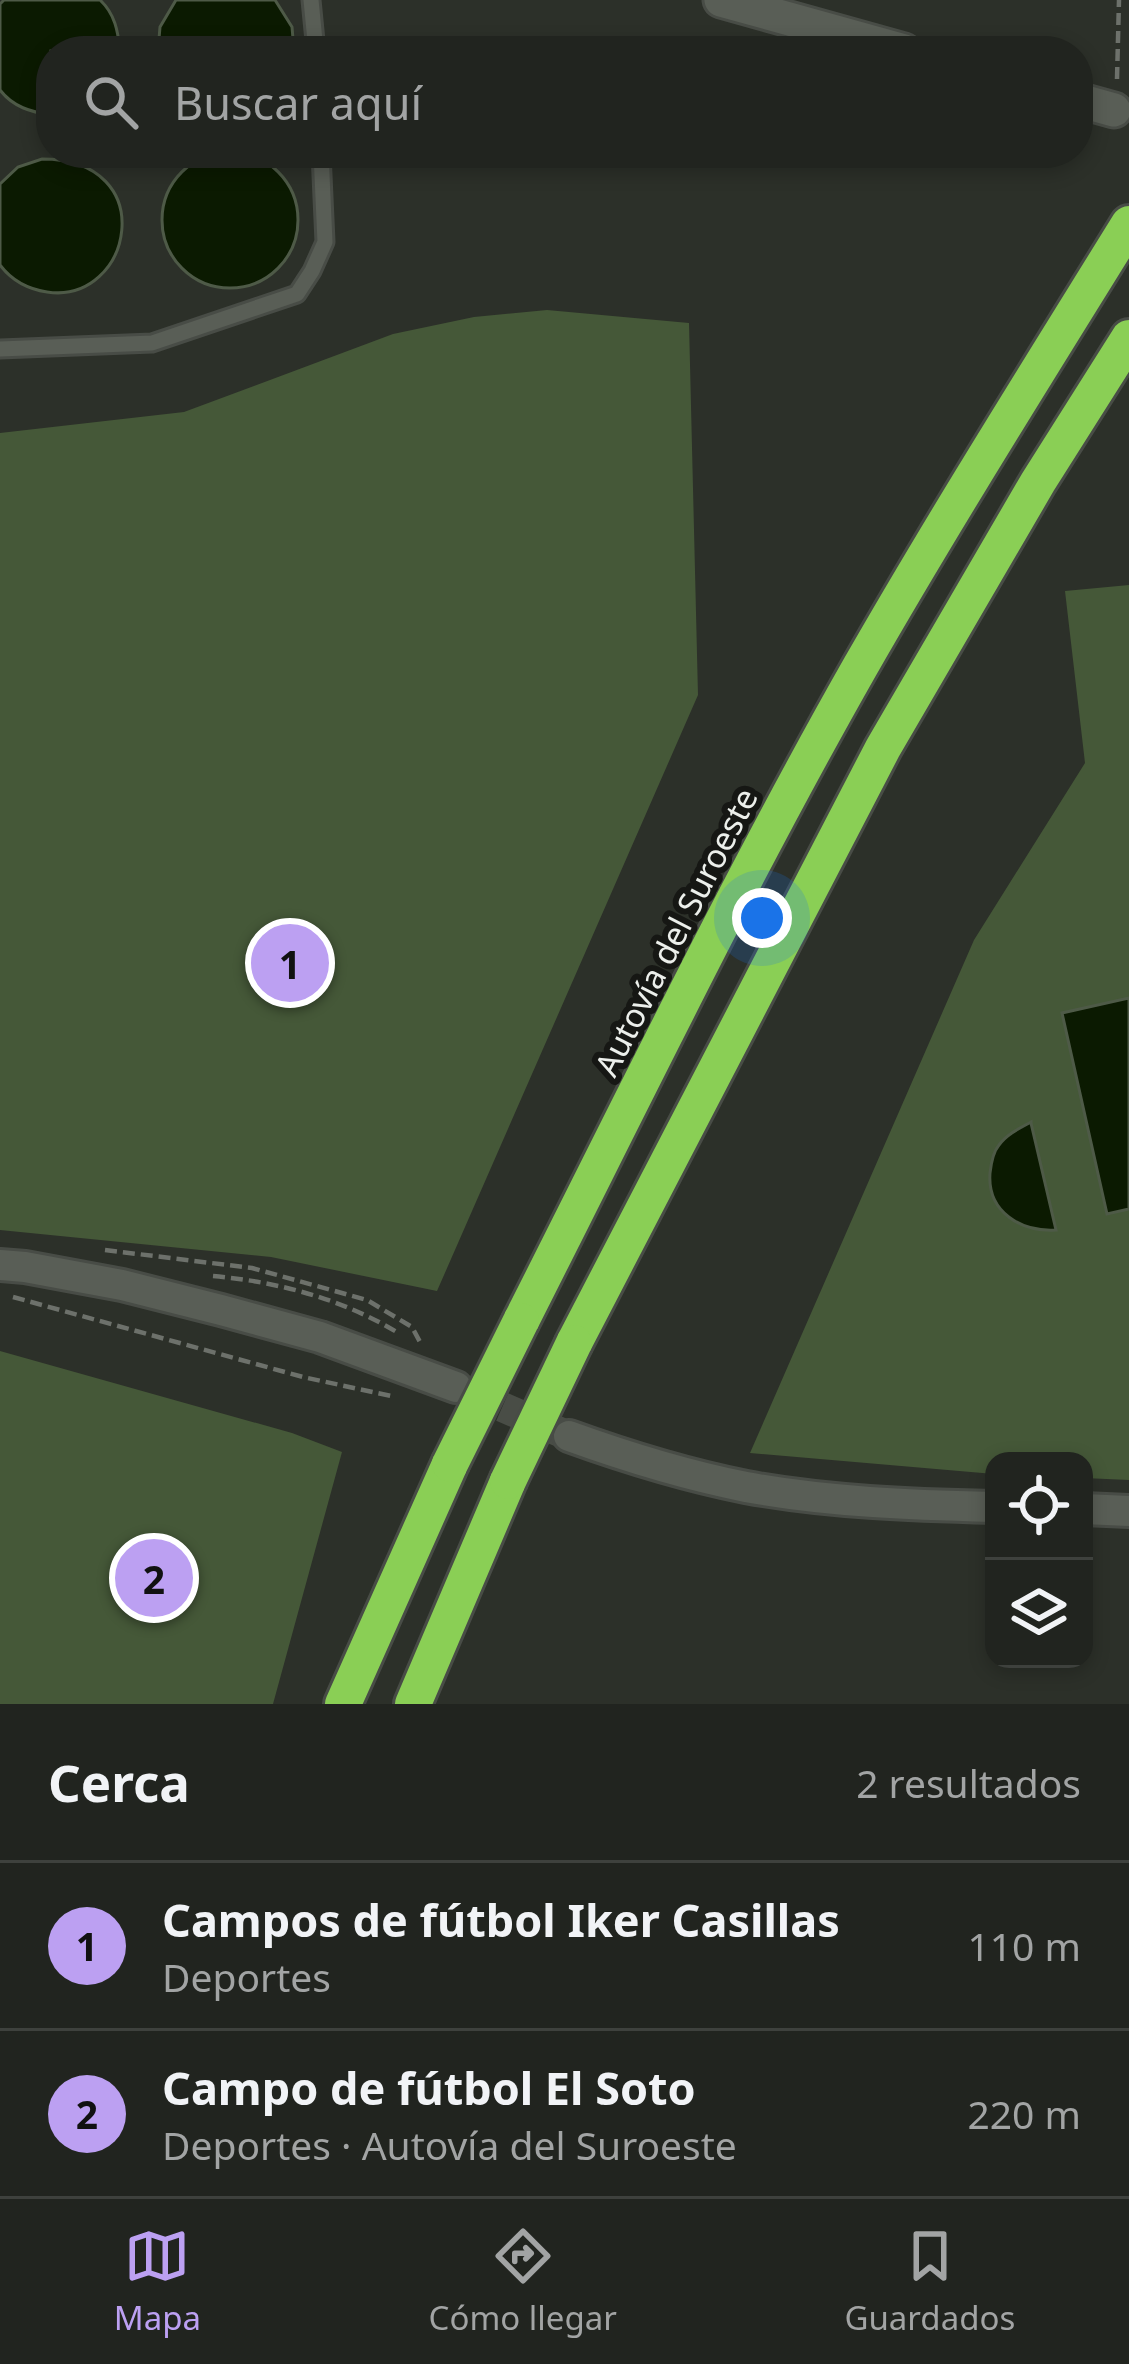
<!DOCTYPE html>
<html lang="es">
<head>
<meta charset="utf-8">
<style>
	:root { --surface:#21241f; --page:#2d302c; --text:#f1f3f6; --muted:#a2a4a4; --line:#3e413d; --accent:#bca0f2 }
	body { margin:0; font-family:"Noto Sans",sans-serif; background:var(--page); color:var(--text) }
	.controls { position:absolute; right:36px; bottom:36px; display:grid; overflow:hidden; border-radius:24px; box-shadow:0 6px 18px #0003 }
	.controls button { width:108px; height:108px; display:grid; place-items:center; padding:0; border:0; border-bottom:3px solid var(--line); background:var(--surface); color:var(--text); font:60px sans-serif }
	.you { position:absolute; left:762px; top:918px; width:42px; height:42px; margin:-30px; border:9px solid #fff; border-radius:50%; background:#1a73e8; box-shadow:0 0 0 18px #1a73e833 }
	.badge { display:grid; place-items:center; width:78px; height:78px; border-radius:50%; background:var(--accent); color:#111; font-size:39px; font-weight:700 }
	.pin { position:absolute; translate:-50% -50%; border:6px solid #fff; box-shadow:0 3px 12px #0006 }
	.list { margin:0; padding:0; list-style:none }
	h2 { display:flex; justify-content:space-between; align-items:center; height:156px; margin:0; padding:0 48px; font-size:51px }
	h2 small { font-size:39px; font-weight:400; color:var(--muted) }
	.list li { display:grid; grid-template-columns:78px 1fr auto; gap:36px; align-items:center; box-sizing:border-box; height:168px; padding:0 48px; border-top:3px solid var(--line) }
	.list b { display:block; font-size:45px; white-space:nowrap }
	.list p { margin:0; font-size:39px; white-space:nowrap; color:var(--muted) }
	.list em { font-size:39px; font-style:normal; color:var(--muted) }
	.icon { flex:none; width:66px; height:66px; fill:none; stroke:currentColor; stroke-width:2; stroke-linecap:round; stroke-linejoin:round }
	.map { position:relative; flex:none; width:1129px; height:1704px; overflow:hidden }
	.search { position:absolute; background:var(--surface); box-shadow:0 6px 18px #0003; left:36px; right:36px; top:36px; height:132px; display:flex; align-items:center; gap:30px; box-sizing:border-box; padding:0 42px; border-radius:48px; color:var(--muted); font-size:45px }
	.sheet { height:492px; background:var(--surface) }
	nav { display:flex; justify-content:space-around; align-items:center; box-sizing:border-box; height:168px; border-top:3px solid var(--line); background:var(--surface); font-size:33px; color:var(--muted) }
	nav a { display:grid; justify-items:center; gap:6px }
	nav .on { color:var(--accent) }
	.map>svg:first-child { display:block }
	.green { fill:#455838 }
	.water { fill:#0b1a01; stroke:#4e5a47; stroke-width:3 }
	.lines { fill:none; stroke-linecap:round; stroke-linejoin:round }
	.minor-tunnel { stroke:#494d46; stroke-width:30; stroke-dasharray:30 15; stroke-linecap:butt }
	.service-casing { stroke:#484c46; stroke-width:21 }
	.minor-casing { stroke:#484c46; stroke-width:36 }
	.tertiary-casing { stroke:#484c46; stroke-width:39 }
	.motorway-casing { stroke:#484c46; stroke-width:42 }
	.path { stroke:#6d716b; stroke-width:4.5; stroke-dasharray:12 6; stroke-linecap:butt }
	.service { stroke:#595e56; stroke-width:15 }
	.minor { stroke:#595e56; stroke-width:30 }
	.tertiary { stroke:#595e56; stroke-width:33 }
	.motorway { stroke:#8acf55; stroke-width:36 }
	.motorway-bridge-casing { stroke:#484c46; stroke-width:42; stroke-linecap:butt }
	.motorway-bridge { stroke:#8acf55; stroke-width:36 }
	.labels { text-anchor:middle; stroke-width:12; stroke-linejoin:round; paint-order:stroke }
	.street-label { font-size:33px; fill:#ecefeb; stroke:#161714 }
</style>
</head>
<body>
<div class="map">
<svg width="1129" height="1704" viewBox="0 0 1129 1704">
	<rect width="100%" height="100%" fill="#2c3029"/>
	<path class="green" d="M 547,310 L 689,323 L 698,695 L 437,1291 L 271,1257 L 0,1230 L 0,433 L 184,412 L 393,334 L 474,317 Z
		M 1129,585 L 1129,1480 L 1084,1478 L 1084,1461 L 994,1461 L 994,1474 L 750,1453 L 974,940 L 1085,763 L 1065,591 Z
		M 0,1351 L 292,1433 L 342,1452 L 273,1704 L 0,1704 Z"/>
	<path class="water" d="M 4,0 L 100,0 C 115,14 118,31 120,51 L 51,51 L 51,115 C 31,112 13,107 0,90 L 0,4 Z
		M 176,0 L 275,0 L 292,27 L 294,51 L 158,51 L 160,27 Z
		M162 220a68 68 0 1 1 136 0a68 68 0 1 1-136 0Z
		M 42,159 C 163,159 132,305 47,292 C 27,289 12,281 0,265 L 0,184 L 18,167 Z
		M 1129,998 L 1129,1209 L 1107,1214 L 1062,1013 Z
		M 1031,1122 L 1031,1123 L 1056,1230 C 1022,1232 987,1213 990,1173 C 991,1164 993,1152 999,1145 C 1007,1134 1020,1128 1031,1122 Z"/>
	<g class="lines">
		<path class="minor-tunnel" d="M 461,1389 L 569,1436"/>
		<defs>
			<path id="service" d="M 311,0 L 316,51
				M 0,349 L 152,343 L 297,294 L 312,271 L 325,242 L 321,153"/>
			<path id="minor" d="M 0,1265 L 25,1267 L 122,1285 L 221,1310 L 320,1337 L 456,1387
				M 569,1436 C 627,1457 686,1475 746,1487 C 827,1502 912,1505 994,1507
				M 1084,1509 L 1129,1511"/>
			<path id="tertiary" d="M 721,0 L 904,51
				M 1078,100 L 1114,110"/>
			<path id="motorway" d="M 521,1321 C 632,1102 739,880 860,667 C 946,517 1038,371 1129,224
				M 574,1343 L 883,748 L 1038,482 L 1129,338
				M 343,1704 L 450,1464
				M 413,1704 L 508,1481"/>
		</defs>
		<use href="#service" class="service-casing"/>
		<use href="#minor" class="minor-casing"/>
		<use href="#tertiary" class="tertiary-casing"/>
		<use href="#motorway" class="motorway-casing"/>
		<path class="path" d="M 1117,79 L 1119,0
			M 105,1250 L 252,1268 L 367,1300 L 412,1327 L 420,1342
			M 213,1276 C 279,1282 343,1299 400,1334
			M 13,1297 L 303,1377 L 391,1396"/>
		<use href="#service" class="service"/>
		<use href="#minor" class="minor"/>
		<use href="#tertiary" class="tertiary"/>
		<use href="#motorway" class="motorway"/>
		<defs>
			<path id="motorway-bridge" d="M 450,1464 L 521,1321
				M 508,1481 L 574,1343"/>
		</defs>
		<use href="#motorway-bridge" class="motorway-bridge-casing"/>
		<use href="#motorway-bridge" class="motorway-bridge"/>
	</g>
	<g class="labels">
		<g class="street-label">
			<text transform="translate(676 932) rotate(-63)" y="12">Autovía del Suroeste</text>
		</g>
	</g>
</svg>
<div class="controls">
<button><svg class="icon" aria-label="locate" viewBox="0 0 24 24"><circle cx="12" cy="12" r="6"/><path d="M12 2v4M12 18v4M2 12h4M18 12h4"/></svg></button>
<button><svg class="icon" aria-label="layers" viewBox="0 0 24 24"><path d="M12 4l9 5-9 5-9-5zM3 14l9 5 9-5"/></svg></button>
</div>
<div class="you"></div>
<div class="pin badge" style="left:290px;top:963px">1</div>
<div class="pin badge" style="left:154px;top:1578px">2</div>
<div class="search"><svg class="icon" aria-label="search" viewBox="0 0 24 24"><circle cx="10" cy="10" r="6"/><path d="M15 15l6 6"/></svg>Buscar aquí</div>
</div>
<section class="sheet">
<h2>Cerca<small>2 resultados</small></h2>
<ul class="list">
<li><span class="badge">1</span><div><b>Campos de fútbol Iker Casillas</b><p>Deportes</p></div><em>110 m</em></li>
<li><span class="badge">2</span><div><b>Campo de fútbol El Soto</b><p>Deportes · Autovía del Suroeste</p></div><em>220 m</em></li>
</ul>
</section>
<nav>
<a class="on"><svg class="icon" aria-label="map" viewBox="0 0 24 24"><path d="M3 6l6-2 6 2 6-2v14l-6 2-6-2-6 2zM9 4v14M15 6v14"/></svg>Mapa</a>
<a><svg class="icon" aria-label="directions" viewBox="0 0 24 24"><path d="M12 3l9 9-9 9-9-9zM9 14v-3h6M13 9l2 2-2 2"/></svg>Cómo llegar</a>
<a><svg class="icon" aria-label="saved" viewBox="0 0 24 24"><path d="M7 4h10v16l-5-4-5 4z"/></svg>Guardados</a>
</nav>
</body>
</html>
